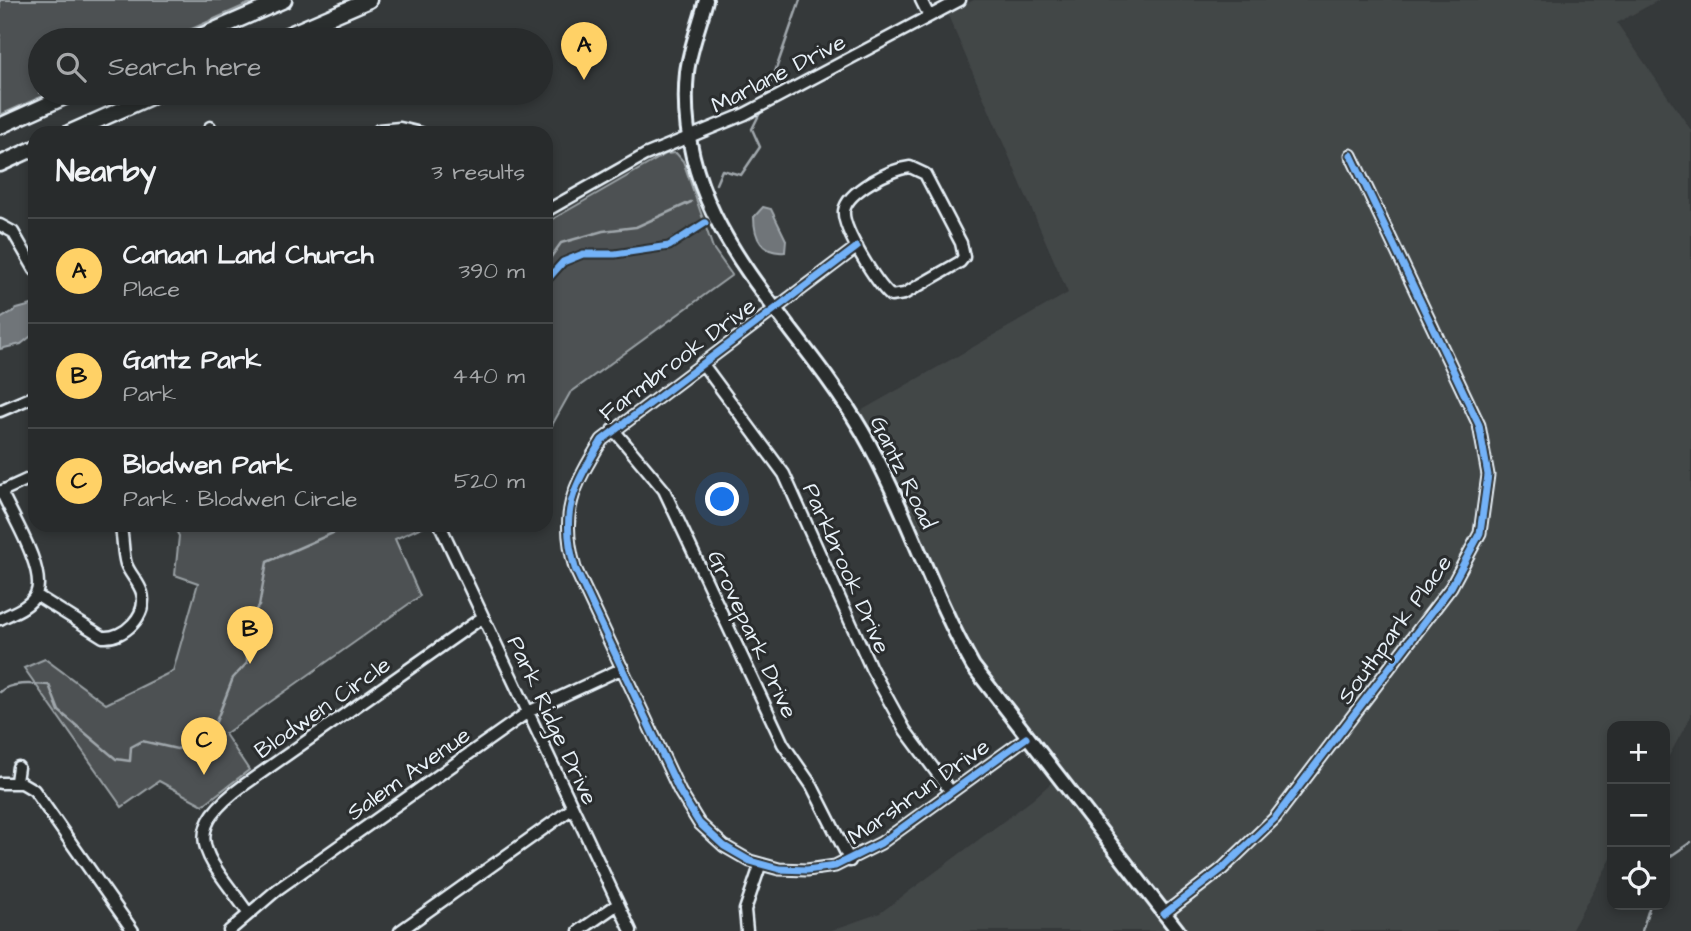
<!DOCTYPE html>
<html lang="en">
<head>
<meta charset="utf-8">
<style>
	:root { --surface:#282b2c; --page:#343738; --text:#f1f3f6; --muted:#a5a7a9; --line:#444748; --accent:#ffd166 }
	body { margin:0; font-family:"Architects Daughter",sans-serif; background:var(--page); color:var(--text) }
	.controls { position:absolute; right:21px; bottom:21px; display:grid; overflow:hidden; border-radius:14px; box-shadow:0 4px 10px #0003 }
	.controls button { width:63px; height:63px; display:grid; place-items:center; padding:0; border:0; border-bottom:2px solid var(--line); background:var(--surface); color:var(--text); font:35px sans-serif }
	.you { position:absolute; left:723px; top:500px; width:24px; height:24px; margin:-18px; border:5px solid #fff; border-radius:50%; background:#1a73e8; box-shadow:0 0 0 10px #1a73e833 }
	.badge { display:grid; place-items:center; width:46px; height:46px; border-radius:50%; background:var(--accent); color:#111; font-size:23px; font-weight:700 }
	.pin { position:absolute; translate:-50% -58px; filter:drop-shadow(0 2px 4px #0008) }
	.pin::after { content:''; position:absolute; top:37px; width:24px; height:21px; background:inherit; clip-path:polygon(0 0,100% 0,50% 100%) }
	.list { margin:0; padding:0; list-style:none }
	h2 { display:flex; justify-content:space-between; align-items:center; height:91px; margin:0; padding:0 28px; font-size:30px }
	h2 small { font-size:23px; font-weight:400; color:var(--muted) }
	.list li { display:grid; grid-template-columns:46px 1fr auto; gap:21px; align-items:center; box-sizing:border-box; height:105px; padding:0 28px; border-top:2px solid var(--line) }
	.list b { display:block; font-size:26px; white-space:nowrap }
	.list p { margin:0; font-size:23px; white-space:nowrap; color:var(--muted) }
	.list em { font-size:23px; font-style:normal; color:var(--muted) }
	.icon { flex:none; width:38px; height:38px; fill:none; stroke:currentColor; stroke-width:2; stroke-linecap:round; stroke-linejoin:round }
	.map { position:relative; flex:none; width:1691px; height:931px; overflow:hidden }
	.search { position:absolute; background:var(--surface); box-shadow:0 4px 10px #0003; left:28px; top:28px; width:525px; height:77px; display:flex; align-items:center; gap:18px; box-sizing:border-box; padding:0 24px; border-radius:38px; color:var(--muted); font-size:26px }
	.panel { position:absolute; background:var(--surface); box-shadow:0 4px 10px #0003; left:28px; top:126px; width:525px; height:406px; border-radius:21px }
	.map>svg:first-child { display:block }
	.built { fill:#424647 }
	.green { fill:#4d5152; stroke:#9aa1a5; stroke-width:2 }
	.water { fill:#707579; stroke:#a0a7ac; stroke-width:2 }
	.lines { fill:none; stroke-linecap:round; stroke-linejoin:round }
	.stream { stroke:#a0a7ac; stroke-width:2.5 }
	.minor-casing { stroke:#e8f1f8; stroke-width:15 }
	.major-casing { stroke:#e8f1f8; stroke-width:18 }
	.highway-casing { stroke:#e8f1f8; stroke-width:19 }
	.minor { stroke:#2a2d2e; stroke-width:10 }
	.major { stroke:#2a2d2e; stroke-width:12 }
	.highway { stroke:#2a2d2e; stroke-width:14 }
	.cycleway-casing { stroke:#2a2d2e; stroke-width:11 }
	.cycleway { stroke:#73b2f8; stroke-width:7 }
	.labels { text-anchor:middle; stroke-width:6; stroke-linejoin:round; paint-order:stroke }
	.street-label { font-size:23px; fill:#e8f1f8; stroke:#2a2d2e }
</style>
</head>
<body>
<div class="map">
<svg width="1691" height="931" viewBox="0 0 1691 931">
	<rect width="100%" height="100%" fill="#35393a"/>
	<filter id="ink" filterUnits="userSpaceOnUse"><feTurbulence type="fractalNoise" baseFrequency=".0143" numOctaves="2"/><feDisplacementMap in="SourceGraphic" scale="14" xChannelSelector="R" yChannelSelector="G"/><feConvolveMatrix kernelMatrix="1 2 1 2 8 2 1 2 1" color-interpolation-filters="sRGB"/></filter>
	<g filter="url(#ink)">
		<path class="built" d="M 974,0 L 1659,0 L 1617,23 L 1691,130 L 1691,716 L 1665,763 L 1665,726 L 1612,726 L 1612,857 L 1571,931 L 829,931 L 880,913 L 1032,800 L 1062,773 L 1027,729 L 967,642 L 857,413 L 1068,293 L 947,13 Z"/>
		<path class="green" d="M 0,0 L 257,0 L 167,40 L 40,40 L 40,93 L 50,93 L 0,115 Z
			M 676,153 L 683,161 L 713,248 L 732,275 L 570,393 L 546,436 L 546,223 L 666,154 Z
			M 173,525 L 426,525 L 395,539 L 420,596 L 225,734 L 249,770 L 203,805 L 159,781 L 122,807 L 24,668 L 45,659 L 106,704 L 173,671 L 198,583 L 175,575 L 179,536 Z"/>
		<path class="water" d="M 763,207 L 771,209 L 786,240 L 785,252 C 762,254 754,238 754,217 Z
			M 35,304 L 35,333 L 21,344 L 0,349 L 0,319 L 17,309 Z"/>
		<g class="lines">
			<path class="stream" d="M 766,98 L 800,0
				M 716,184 L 722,170 L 741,175 L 760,147 L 752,129 L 761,111
				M 546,264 L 561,243 L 603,231 L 636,227 L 691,202
				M 0,692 C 11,681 35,684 49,685 L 59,711 L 116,759 L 130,761 L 131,747 L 142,741 L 177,749 L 210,737 L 233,678 L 247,663 L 247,644 L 235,633 L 259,606 L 267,562 L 351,525
				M 1665,860 L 1691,842
				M 1642,931 L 1650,905"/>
			<defs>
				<path id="minor" d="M 921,0 L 929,16
					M 210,127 L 212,133
					M 379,130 L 400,128 L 421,133
					M 910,167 L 925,174 L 961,243 L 964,257 L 960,262 L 904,294 L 891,296 C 877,284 842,229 844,211 C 847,191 891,169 910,167 Z
					M 546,211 L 645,155 L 745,114 L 960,0
					M 0,225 L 13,232 L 35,270
					M 857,247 L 602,440 C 573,487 559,513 575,568 L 680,792 L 699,823 L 724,846 L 750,861 L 779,869 L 807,870 L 835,866 L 881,843 L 1026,738
					M 702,363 L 784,474 L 871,668 L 905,730 L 951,792
					M 0,411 L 35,396
					M 613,429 L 664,490 L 783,744 L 812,786 L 850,861
					M 0,492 L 35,476
					M 440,525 L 631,931
					M 36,595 L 103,637 C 124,639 148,615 142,593 C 139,582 130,575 126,564 C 122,551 124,538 120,525
					M 0,619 C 12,613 30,607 36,594 C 47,571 11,514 1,491
					M 16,781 L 18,767
					M 0,783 L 22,783 L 34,790 L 133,931
					M 248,913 C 209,857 175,835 244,785 L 483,617
					M 1164,914 L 1222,869 L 1275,818 L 1451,587 L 1480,533 L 1488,475 L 1479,425 L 1351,155
					M 229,931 L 278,889 L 528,712 L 623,668
					M 400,931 L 573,808
					M 579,931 L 618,904
					M 747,931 L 745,910 L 760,866"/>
				<path id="major" d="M 706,0 C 700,24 690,48 687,72 C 672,225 792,311 862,431 C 905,506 930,590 973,666 L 1178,931"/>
				<path id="highway" d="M 192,40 L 284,0
					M 276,40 L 369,0
					M 0,126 L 73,93
					M 69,133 L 159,93
					M 0,164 L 35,148"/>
			</defs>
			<use href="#minor" class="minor-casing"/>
			<use href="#major" class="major-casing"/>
			<use href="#highway" class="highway-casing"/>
			<use href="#minor" class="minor"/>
			<use href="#major" class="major"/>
			<use href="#highway" class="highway"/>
			<defs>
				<path id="cycleway" d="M 857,247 L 602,440 C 573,487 559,513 575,568 L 680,792 L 699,823 L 724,846 L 750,861 L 779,869 L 807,870 L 835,866 L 881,843 L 1026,738
					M 546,281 L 563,262 L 583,254 L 615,254 L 669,246 L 705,223
					M 1164,914 L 1222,869 L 1275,818 L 1451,587 L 1480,533 L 1488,475 L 1479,425 L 1351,155"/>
			</defs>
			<use href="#cycleway" class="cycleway-casing"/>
			<use href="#cycleway" class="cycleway"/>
		</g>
	</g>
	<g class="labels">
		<g class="street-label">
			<text transform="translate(778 73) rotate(-27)" y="8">Marlane Drive</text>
			<text transform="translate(677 359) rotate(-37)" y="8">Farmbrook Drive</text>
			<text transform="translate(904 472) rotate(64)" y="8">Gantz Road</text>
			<text transform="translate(847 568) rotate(66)" y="8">Parkbrook Drive</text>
			<text transform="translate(1394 629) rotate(-54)" y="8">Southpark Place</text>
			<text transform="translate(753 634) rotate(65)" y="8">Grovepark Drive</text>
			<text transform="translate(322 707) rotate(-35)" y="8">Blodwen Circle</text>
			<text transform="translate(553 720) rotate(65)" y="8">Park Ridge Drive</text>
			<text transform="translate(408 773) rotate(-35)" y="8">Salem Avenue</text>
			<text transform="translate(918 791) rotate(-35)" y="8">Marshrun Drive</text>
		</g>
	</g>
</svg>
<div class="controls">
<button>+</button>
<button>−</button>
<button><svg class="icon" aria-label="locate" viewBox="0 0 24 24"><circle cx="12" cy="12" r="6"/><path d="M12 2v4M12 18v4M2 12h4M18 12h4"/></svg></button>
</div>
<div class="you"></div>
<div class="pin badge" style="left:584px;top:80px">A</div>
<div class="pin badge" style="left:250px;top:664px">B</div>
<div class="pin badge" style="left:204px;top:775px">C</div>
<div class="search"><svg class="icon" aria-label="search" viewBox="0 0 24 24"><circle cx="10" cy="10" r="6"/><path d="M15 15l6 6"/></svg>Search here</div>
<section class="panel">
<h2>Nearby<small>3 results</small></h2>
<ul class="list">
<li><span class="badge">A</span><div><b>Canaan Land Church</b><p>Place</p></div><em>390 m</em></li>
<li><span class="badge">B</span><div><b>Gantz Park</b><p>Park</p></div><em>440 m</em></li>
<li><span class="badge">C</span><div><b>Blodwen Park</b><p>Park · Blodwen Circle</p></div><em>520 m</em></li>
</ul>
</section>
</div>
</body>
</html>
